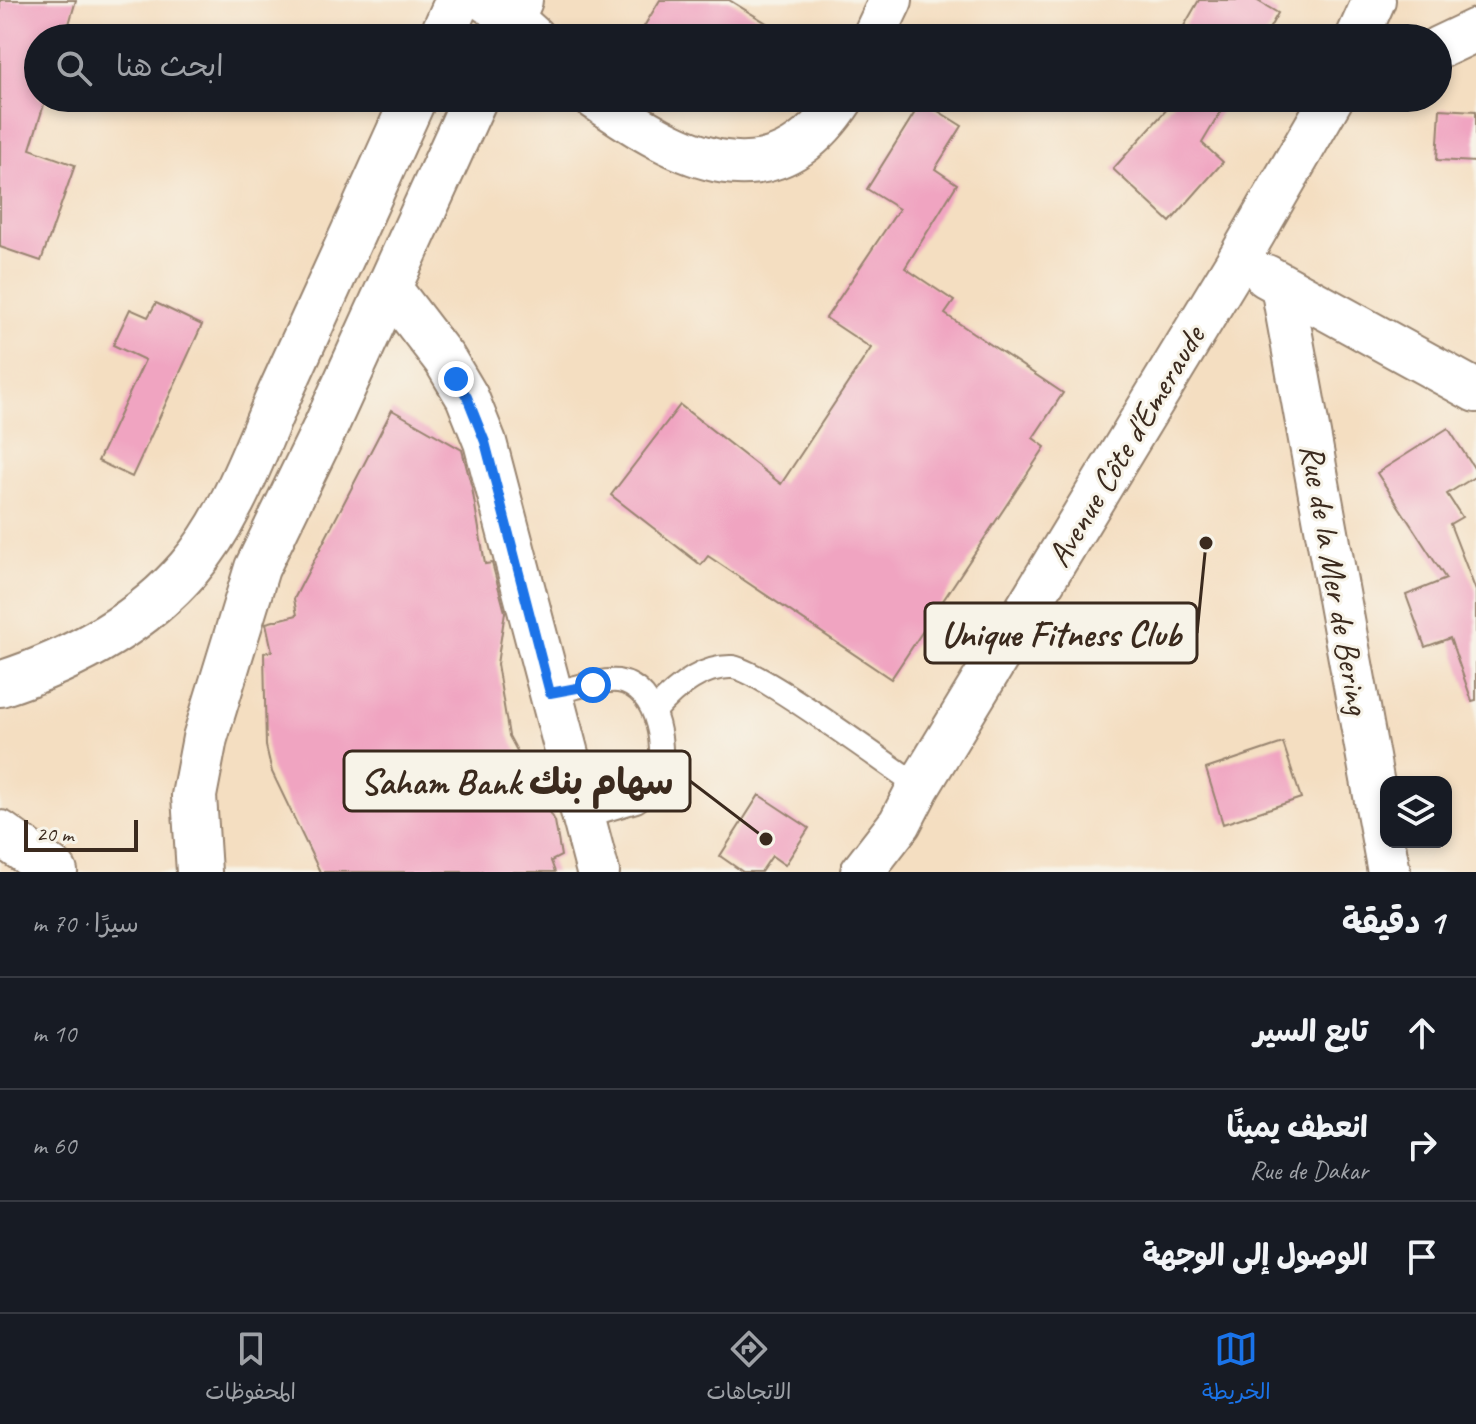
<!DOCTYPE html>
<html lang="ar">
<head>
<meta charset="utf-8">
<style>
	:root { --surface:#171b24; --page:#20242c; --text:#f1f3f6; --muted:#9ea1a6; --line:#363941; --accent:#1a73e8 }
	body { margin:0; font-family:Caveat,"Playpen Sans Arabic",sans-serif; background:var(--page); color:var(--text); direction:rtl }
	.controls { position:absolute; right:24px; bottom:24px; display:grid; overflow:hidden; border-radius:16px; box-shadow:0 4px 12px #0003 }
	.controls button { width:72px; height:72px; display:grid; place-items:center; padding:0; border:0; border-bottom:2px solid var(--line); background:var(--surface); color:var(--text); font:40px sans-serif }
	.scale { position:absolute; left:24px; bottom:20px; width:114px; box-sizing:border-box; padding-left:8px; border:4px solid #3b2a1e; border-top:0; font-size:22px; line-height:28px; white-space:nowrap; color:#3b2a1e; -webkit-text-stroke:6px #f7f3e8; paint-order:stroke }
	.stop { position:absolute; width:24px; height:24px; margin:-18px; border:6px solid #1a73e8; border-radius:50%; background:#fff }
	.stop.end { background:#1a73e8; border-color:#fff; box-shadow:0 2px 8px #0008 }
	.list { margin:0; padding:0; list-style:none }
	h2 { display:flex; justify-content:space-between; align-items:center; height:104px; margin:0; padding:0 32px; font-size:34px }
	h2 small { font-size:26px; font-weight:400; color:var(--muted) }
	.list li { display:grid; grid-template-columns:52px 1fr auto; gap:24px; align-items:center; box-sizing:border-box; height:112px; padding:0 32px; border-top:2px solid var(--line) }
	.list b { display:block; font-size:30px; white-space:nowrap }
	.list p { margin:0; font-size:26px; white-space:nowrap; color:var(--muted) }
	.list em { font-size:26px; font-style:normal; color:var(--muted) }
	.icon { flex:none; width:44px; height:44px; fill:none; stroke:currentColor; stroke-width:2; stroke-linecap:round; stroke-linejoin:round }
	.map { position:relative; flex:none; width:1476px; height:872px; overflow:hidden; direction:ltr }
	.search { position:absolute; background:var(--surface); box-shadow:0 4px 12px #0003; left:24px; right:24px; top:24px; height:88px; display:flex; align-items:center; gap:20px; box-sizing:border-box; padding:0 28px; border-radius:44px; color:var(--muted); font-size:30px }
	.sheet { height:440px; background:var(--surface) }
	nav { display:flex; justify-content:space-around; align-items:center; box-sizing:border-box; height:112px; border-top:2px solid var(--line); background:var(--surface); font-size:22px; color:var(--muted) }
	nav a { display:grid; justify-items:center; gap:4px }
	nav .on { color:var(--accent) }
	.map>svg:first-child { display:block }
	.building { fill:#f0a4c1 }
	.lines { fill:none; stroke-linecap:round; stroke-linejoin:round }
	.lane-casing { stroke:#988470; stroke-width:26 }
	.street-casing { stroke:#988470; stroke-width:46 }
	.secondary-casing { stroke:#988470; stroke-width:48 }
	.primary-casing { stroke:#988470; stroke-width:48 }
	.lane { stroke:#fff; stroke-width:22 }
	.street { stroke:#fff; stroke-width:42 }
	.secondary { stroke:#fff; stroke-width:44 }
	.primary { stroke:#fff; stroke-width:44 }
	.route { stroke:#1a73e8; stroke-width:10 }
	.labels { text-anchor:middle; stroke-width:6; stroke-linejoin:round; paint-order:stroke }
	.street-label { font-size:34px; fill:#3b2a1e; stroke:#f7f3e8 }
	.leader { fill:none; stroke:#3b2a1e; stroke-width:3 }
	.callout-dot { fill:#3b2a1e; stroke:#f7f3e8; stroke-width:3 }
	.callout { fill:#f7f3e8; stroke:#3b2a1e; stroke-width:3 }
	.callout-label { font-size:36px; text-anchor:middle; font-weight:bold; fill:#3b2a1e }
</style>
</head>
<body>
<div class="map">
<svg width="1476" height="872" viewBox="0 0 1476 872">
	<rect width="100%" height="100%" fill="#f7f3e8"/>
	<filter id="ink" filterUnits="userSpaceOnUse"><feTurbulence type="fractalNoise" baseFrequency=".0125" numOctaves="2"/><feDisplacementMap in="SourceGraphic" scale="16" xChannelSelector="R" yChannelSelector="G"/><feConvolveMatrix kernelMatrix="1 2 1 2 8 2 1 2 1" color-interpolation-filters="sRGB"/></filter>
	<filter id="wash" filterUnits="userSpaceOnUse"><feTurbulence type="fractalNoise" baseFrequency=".006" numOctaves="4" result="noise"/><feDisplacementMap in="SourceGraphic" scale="32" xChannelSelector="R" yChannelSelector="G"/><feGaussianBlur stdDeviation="1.8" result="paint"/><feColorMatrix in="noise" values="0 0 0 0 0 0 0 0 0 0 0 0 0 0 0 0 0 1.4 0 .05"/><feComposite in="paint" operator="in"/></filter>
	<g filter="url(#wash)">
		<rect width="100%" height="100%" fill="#f4dec1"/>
		<g id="blocks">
			<path class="building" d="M 0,0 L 76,0 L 65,38 L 38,38 L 38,98 L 46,98 L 30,149 L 75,165 L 41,261 L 0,247 Z
				M 660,0 L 729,0 L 791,38 L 637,38 Z
				M 1199,0 L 1256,0 L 1278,13 L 1264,38 L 1177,38 Z
				M 1177,98 L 1229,98 L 1202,143 L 1223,162 L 1170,222 L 1113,169 Z
				M 922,101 L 962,126 L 935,169 L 957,184 L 905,268 L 954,301 L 945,314 L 1063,393 L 1033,438 L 1045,447 L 891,679 L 708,556 L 701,565 L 611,495 L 680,405 L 781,484 L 871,348 L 826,318 L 899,209 L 867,189 Z
				M 1440,109 L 1476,111 L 1476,162 L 1437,160 Z
				M 156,303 L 202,325 L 132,477 L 98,461 L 145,360 L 113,345 L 130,309 L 148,317 Z
				M 392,410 L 462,450 L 472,488 L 485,564 L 492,563 L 505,612 L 497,664 L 509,736 L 555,821 L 561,856 L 551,861 L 555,872 L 320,872 L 272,772 L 266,746 L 264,653 L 272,651 L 266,623 L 297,615 L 294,599 Z
				M 1448,428 L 1476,471 L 1476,476 L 1447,494 L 1462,517 L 1450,524 L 1476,591 L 1476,700 L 1472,701 L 1450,638 L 1425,647 L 1406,595 L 1446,579 L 1377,473 Z
				M 1283,743 L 1301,798 L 1223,824 L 1206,769 Z
				M 759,795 L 809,828 L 785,865 L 772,856 L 761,872 L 743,872 L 720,856 Z"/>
		</g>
	</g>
	<g filter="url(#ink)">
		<use href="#blocks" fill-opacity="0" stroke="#988470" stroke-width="2"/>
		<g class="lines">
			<defs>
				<path id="lane" d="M 550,693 C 568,690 601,679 618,681 C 661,688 667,754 657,787 L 636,801 L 582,817
					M 654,712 C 673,690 701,666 732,667 C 757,668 889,766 919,786"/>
				<path id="street" d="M 485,0 L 512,18 L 534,38
					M 873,38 L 891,0
					M 1357,38 L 1374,0
					M 1438,48 L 1476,30
					M 595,98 C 680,157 771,209 843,98
					M 1266,276 L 1476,391
					M 1282,286 L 1389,872
					M 389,287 L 445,360 L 467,397 L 485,442 L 598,872
					M 862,872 L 900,823 L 919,786 L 1239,259 L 1332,98"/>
				<path id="secondary" d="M 441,38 L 458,0
					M 503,38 L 520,0
					M 0,684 C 71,661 140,625 189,568 C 232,518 255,450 281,391 C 326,293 370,196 414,98
					M 199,872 L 194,796 L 205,738 L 257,568 L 325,428 L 475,98"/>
				<path id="primary" d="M 0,833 L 55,872"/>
			</defs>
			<use href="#lane" class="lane-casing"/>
			<use href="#street" class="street-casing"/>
			<use href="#secondary" class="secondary-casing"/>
			<use href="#primary" class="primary-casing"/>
			<use href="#lane" class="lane"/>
			<use href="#street" class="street"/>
			<use href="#secondary" class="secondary"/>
			<use href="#primary" class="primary"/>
		</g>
	</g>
	<g class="lines" filter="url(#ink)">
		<path class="route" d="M 456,379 L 467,397 L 485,442 L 550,693 L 593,685"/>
	</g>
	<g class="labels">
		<g class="street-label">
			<text transform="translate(1125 446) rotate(-59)" y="12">Avenue Côte d'Emeraude</text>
			<text transform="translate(1336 579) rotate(80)" y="12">Rue de la Mer de Bering</text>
		</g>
	</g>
	<path class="leader" d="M1206 543L1197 633M766 839L690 781"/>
	<g class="callout-dot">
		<circle cx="1206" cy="543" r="8"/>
		<circle cx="766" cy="839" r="8"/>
	</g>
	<g class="callout">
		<rect x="925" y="603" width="272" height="60" rx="8"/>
		<rect x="344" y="751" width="346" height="60" rx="8"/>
	</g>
	<g class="callout-label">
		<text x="1061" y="646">Unique Fitness Club</text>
		<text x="517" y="794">Saham Bank سهام بنك</text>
	</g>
</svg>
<div class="controls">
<button><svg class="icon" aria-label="layers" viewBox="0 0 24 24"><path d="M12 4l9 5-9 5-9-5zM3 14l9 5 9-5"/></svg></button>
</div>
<div class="scale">20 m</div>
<div class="stop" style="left:593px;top:685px"></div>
<div class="stop end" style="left:456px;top:379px"></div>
<div class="search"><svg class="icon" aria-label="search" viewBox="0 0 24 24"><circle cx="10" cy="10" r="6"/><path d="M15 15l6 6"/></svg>ابحث هنا</div>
</div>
<section class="sheet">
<h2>1 دقيقة<small>سيرًا · 70 m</small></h2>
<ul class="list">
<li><svg class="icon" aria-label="ahead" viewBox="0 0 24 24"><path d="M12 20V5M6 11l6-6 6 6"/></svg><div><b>تابع السير</b></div><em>10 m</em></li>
<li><svg class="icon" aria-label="right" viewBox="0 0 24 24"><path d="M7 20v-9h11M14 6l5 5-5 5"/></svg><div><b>انعطف يمينًا</b><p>Rue de Dakar</p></div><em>60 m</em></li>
<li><svg class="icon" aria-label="arrive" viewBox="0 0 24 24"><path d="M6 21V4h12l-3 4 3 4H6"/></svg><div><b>الوصول إلى الوجهة</b></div></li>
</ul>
</section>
<nav>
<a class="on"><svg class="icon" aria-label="map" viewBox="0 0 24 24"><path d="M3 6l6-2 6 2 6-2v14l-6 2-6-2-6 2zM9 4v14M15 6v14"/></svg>الخريطة</a>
<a><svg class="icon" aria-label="directions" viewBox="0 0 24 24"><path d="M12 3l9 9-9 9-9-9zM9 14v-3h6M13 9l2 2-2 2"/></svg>الاتجاهات</a>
<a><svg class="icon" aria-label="saved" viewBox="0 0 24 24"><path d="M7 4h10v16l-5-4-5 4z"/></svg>المحفوظات</a>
</nav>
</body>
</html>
